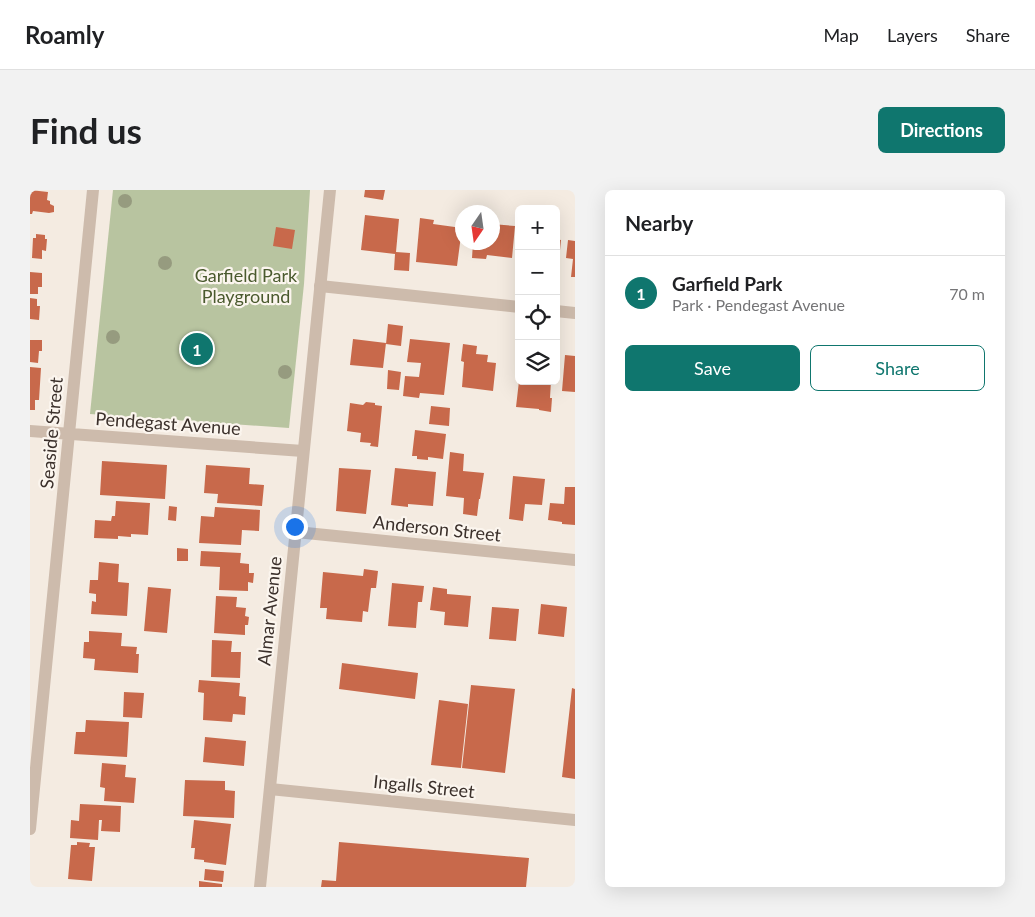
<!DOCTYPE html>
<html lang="en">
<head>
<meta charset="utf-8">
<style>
	:root { --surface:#fff; --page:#f2f2f2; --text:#202124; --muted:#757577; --line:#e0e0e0; --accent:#0f766e }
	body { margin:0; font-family:Lato,sans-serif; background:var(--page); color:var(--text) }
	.controls { position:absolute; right:15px; top:15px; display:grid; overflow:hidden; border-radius:8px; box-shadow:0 5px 20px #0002 }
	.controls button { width:45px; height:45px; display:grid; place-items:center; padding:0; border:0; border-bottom:1px solid var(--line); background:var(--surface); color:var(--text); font:25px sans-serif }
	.compass { position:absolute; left:425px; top:15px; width:45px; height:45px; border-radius:50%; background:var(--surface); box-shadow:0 5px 20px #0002; rotate:193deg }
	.you { position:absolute; left:264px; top:336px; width:18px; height:18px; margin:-12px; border:4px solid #fff; border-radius:50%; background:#1a73e8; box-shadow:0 0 0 8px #1a73e833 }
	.badge { display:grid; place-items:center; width:32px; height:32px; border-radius:50%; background:var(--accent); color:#fff; font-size:16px; font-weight:700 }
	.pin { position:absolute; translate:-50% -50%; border:2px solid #fff; box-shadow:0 1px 5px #0006 }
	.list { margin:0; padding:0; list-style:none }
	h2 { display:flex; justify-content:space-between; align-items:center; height:65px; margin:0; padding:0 20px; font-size:21px }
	h2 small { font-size:16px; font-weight:400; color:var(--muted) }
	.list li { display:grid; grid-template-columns:32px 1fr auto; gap:15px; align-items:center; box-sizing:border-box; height:75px; padding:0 20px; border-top:1px solid var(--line) }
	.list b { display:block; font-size:19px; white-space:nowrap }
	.list p { margin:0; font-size:16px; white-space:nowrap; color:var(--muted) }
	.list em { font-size:16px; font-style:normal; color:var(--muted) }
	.actions { display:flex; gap:10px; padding:15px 20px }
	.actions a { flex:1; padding:11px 0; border:1px solid var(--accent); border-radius:8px; text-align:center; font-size:18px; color:var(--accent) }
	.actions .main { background:var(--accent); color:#fff }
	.icon { flex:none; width:28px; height:28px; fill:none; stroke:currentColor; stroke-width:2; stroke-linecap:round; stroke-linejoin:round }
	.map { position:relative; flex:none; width:545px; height:697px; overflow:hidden; border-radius:8px }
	header { display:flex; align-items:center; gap:30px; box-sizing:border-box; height:70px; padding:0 25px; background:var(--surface); border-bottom:1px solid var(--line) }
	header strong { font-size:24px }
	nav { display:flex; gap:28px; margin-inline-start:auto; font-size:18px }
	.intro { display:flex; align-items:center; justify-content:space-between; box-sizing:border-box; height:120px; padding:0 30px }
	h1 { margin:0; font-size:35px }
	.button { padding:12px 22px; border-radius:8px; background:var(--accent); color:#fff; font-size:18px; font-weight:700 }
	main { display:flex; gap:30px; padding:0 30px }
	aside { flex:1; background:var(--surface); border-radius:8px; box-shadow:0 5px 20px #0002 }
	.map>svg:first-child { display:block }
	.green { fill:#b8c4a0 }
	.building { fill:#c8694b }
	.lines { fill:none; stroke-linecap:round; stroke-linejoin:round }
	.minor { stroke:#cdbbac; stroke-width:12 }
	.tertiary { stroke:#cdbbac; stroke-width:12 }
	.tree { fill:#969b7f }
	.labels { text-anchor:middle; stroke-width:4.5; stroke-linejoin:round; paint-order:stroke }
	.park-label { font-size:18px; fill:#4a5a2e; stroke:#fbf5ee }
	.street-label { font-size:18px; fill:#3b302b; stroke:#fbf5ee }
</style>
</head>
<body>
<header>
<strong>Roamly</strong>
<nav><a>Map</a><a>Layers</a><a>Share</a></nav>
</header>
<div class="intro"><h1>Find us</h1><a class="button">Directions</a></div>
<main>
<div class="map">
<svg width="545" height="697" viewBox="0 0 545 697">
	<rect width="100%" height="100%" fill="#f4ebe1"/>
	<path class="green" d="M 83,0 L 280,0 L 274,94 L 259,238 L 60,224 Z"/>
	<path class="building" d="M 0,0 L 18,2 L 17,10 L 20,11 L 20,14 L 24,16 L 24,22 L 19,23 L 3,21 L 2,24 L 0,24 Z
		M 335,0 L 355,0 L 353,10 L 334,7 Z
		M 335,25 L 369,29 L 366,62 L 380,63 L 379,81 L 364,80 L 365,64 L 331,60 Z
		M 390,28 L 404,30 L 403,34 L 432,38 L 427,76 L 386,72 Z
		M 462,34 L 485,36 L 482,68 L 457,65 L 456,69 L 442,68 L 443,52 L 462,52 Z
		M 246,37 L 265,40 L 262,59 L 243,56 Z
		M 6,44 L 15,45 L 15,49 L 17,49 L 16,61 L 12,60 L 12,69 L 2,68 L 3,48 L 6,48 Z
		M 526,49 L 531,50 L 528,81 L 526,81 Z
		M 538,50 L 545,51 L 545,87 L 541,87 L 543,69 L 536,68 Z
		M 0,82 L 12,83 L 12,97 L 8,97 L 8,104 L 0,104 Z
		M 0,108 L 7,109 L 7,116 L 10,116 L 9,130 L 0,129 Z
		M 358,134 L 373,136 L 371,156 L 356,154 Z
		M 323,149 L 356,153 L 353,178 L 320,175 Z
		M 380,149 L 420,153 L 414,205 L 390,203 L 389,208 L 373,206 L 375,186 L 389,187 L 391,173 L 377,172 Z
		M 0,150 L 12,150 L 12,161 L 9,161 L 8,173 L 0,172 Z
		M 433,154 L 447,156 L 446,164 L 458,165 L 457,172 L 466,173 L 463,201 L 432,197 L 434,172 L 431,171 Z
		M 535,165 L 545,166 L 545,202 L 532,201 Z
		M 0,177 L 11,178 L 9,210 L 5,210 L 5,220 L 0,220 Z
		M 358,180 L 371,182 L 369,200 L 357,199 Z
		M 489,191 L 521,191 L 520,208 L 522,208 L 521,222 L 509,220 L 509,219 L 486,217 Z
		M 336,212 L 345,213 L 345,215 L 352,216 L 348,257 L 340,256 L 341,253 L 330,252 L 331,243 L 317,241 L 320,213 L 333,215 Z
		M 401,216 L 420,218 L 419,236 L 399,234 Z
		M 385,240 L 416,244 L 413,269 L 398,267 L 398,270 L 387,269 L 387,266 L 382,266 Z
		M 420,262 L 434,264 L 433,281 L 454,283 L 450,309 L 449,309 L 447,326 L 433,324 L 434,308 L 416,306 Z
		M 72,271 L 137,275 L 135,309 L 70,305 Z
		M 176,275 L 220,278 L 219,294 L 234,295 L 232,316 L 187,313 L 188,304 L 174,303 Z
		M 309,278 L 341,280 L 336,324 L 306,321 Z
		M 365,278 L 406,282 L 403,316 L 378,314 L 378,317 L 361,315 Z
		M 483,286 L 515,289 L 512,315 L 495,314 L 493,331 L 479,329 Z
		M 535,297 L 545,297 L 545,335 L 532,334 L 532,332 L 518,330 L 520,313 L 534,314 Z
		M 86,311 L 120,313 L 118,345 L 101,344 L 101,347 L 88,346 L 88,349 L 64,348 L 65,330 L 81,331 L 82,326 L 85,326 Z
		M 139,316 L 147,317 L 146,331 L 138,330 Z
		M 185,317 L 230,320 L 229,341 L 212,340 L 211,355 L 169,353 L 171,326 L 184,327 Z
		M 147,358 L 158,359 L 158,371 L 147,371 Z
		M 171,361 L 211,363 L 210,373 L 219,374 L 219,383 L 224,383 L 223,393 L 218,392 L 218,401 L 189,400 L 190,377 L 170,376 Z
		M 69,372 L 89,374 L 88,392 L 99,393 L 97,426 L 61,424 L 62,411 L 66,412 L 66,404 L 59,403 L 60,390 L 68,390 Z
		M 334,379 L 348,381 L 346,398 L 341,398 L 338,422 L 333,421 L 332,432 L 296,429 L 297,418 L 290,418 L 293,382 L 333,386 Z
		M 362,393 L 394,396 L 392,412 L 388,412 L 386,438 L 358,436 Z
		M 118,397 L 141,399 L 137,443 L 114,441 Z
		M 403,397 L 417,399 L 417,404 L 441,406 L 438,437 L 414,435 L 415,422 L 400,420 Z
		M 186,406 L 207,407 L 206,417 L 216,418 L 215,426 L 219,427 L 218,435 L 215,435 L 215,445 L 184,443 Z
		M 511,414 L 537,417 L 534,447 L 508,444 Z
		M 462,417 L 489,419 L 486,451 L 459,449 Z
		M 59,441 L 92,443 L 91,456 L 107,457 L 106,464 L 109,464 L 108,483 L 64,480 L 65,469 L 53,468 L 54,452 L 59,452 Z
		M 182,450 L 202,451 L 201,462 L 211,462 L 210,488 L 181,487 Z
		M 312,473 L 388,483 L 385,509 L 309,499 Z
		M 169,490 L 210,493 L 209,506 L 216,507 L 215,525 L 203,524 L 202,532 L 173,530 L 174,503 L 168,502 Z
		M 441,495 L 485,499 L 475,583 L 432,578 Z
		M 542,498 L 545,499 L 545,589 L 532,587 Z
		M 94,502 L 114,503 L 112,528 L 93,527 Z
		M 409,510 L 438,514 L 431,578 L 401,575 Z
		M 56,530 L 99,532 L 97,567 L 44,564 L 46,542 L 55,542 Z
		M 175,547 L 216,551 L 214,576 L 173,572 Z
		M 72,573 L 96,575 L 95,587 L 106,588 L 104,613 L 74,611 L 75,598 L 70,597 Z
		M 155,590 L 195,591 L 195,600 L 205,601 L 204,628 L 153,626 Z
		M 50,614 L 91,616 L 90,642 L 71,641 L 72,630 L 69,630 L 68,650 L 40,648 L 41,630 L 49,631 Z
		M 164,630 L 201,634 L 196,675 L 174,672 L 174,670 L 164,669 L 165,658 L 161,658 Z
		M 47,652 L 60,653 L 59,657 L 65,657 L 62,691 L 38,689 L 41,655 L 47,655 Z
		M 309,652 L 499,668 L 496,697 L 291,697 L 292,690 L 306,691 Z
		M 175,679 L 194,681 L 193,692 L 174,690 Z
		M 169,691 L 192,694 L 192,697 L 169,697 Z"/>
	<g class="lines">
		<path class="minor" d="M 290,96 L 489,117
			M 526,121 L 545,123
			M 0,241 L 273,261
			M 266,342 L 545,370
			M 240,599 L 545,630
			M 0,639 L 63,0"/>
		<path class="tertiary" d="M 230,697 L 300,0"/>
	</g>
	<g class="tree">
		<circle cx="95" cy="11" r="7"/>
		<circle cx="135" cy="73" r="7"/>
		<circle cx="83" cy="147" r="7"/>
		<circle cx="255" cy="182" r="7"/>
	</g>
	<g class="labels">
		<g class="park-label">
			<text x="216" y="92">Garfield Park<tspan x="216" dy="21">Playground</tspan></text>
		</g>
		<g class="street-label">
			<text transform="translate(138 234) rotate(4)" y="6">Pendegast Avenue</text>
			<text transform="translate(22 243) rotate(-85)" y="6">Seaside Street</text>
			<text transform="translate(407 339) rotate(6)" y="6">Anderson Street</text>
			<text transform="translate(240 421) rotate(-84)" y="6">Almar Avenue</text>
			<text transform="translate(394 597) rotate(6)" y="6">Ingalls Street</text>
		</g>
	</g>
</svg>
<div class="controls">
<button>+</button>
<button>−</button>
<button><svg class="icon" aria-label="locate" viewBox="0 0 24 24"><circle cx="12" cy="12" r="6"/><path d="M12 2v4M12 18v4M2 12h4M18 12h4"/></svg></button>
<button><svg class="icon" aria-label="layers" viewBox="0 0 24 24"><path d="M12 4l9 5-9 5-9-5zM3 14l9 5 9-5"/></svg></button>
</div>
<svg class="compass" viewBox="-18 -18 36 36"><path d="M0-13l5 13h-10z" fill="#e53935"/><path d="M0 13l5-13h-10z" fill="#757577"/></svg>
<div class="you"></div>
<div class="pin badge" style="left:167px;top:159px">1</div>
</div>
<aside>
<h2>Nearby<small></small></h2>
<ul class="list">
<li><span class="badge">1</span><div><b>Garfield Park</b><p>Park · Pendegast Avenue</p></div><em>70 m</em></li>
</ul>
<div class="actions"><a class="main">Save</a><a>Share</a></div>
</aside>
</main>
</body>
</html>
